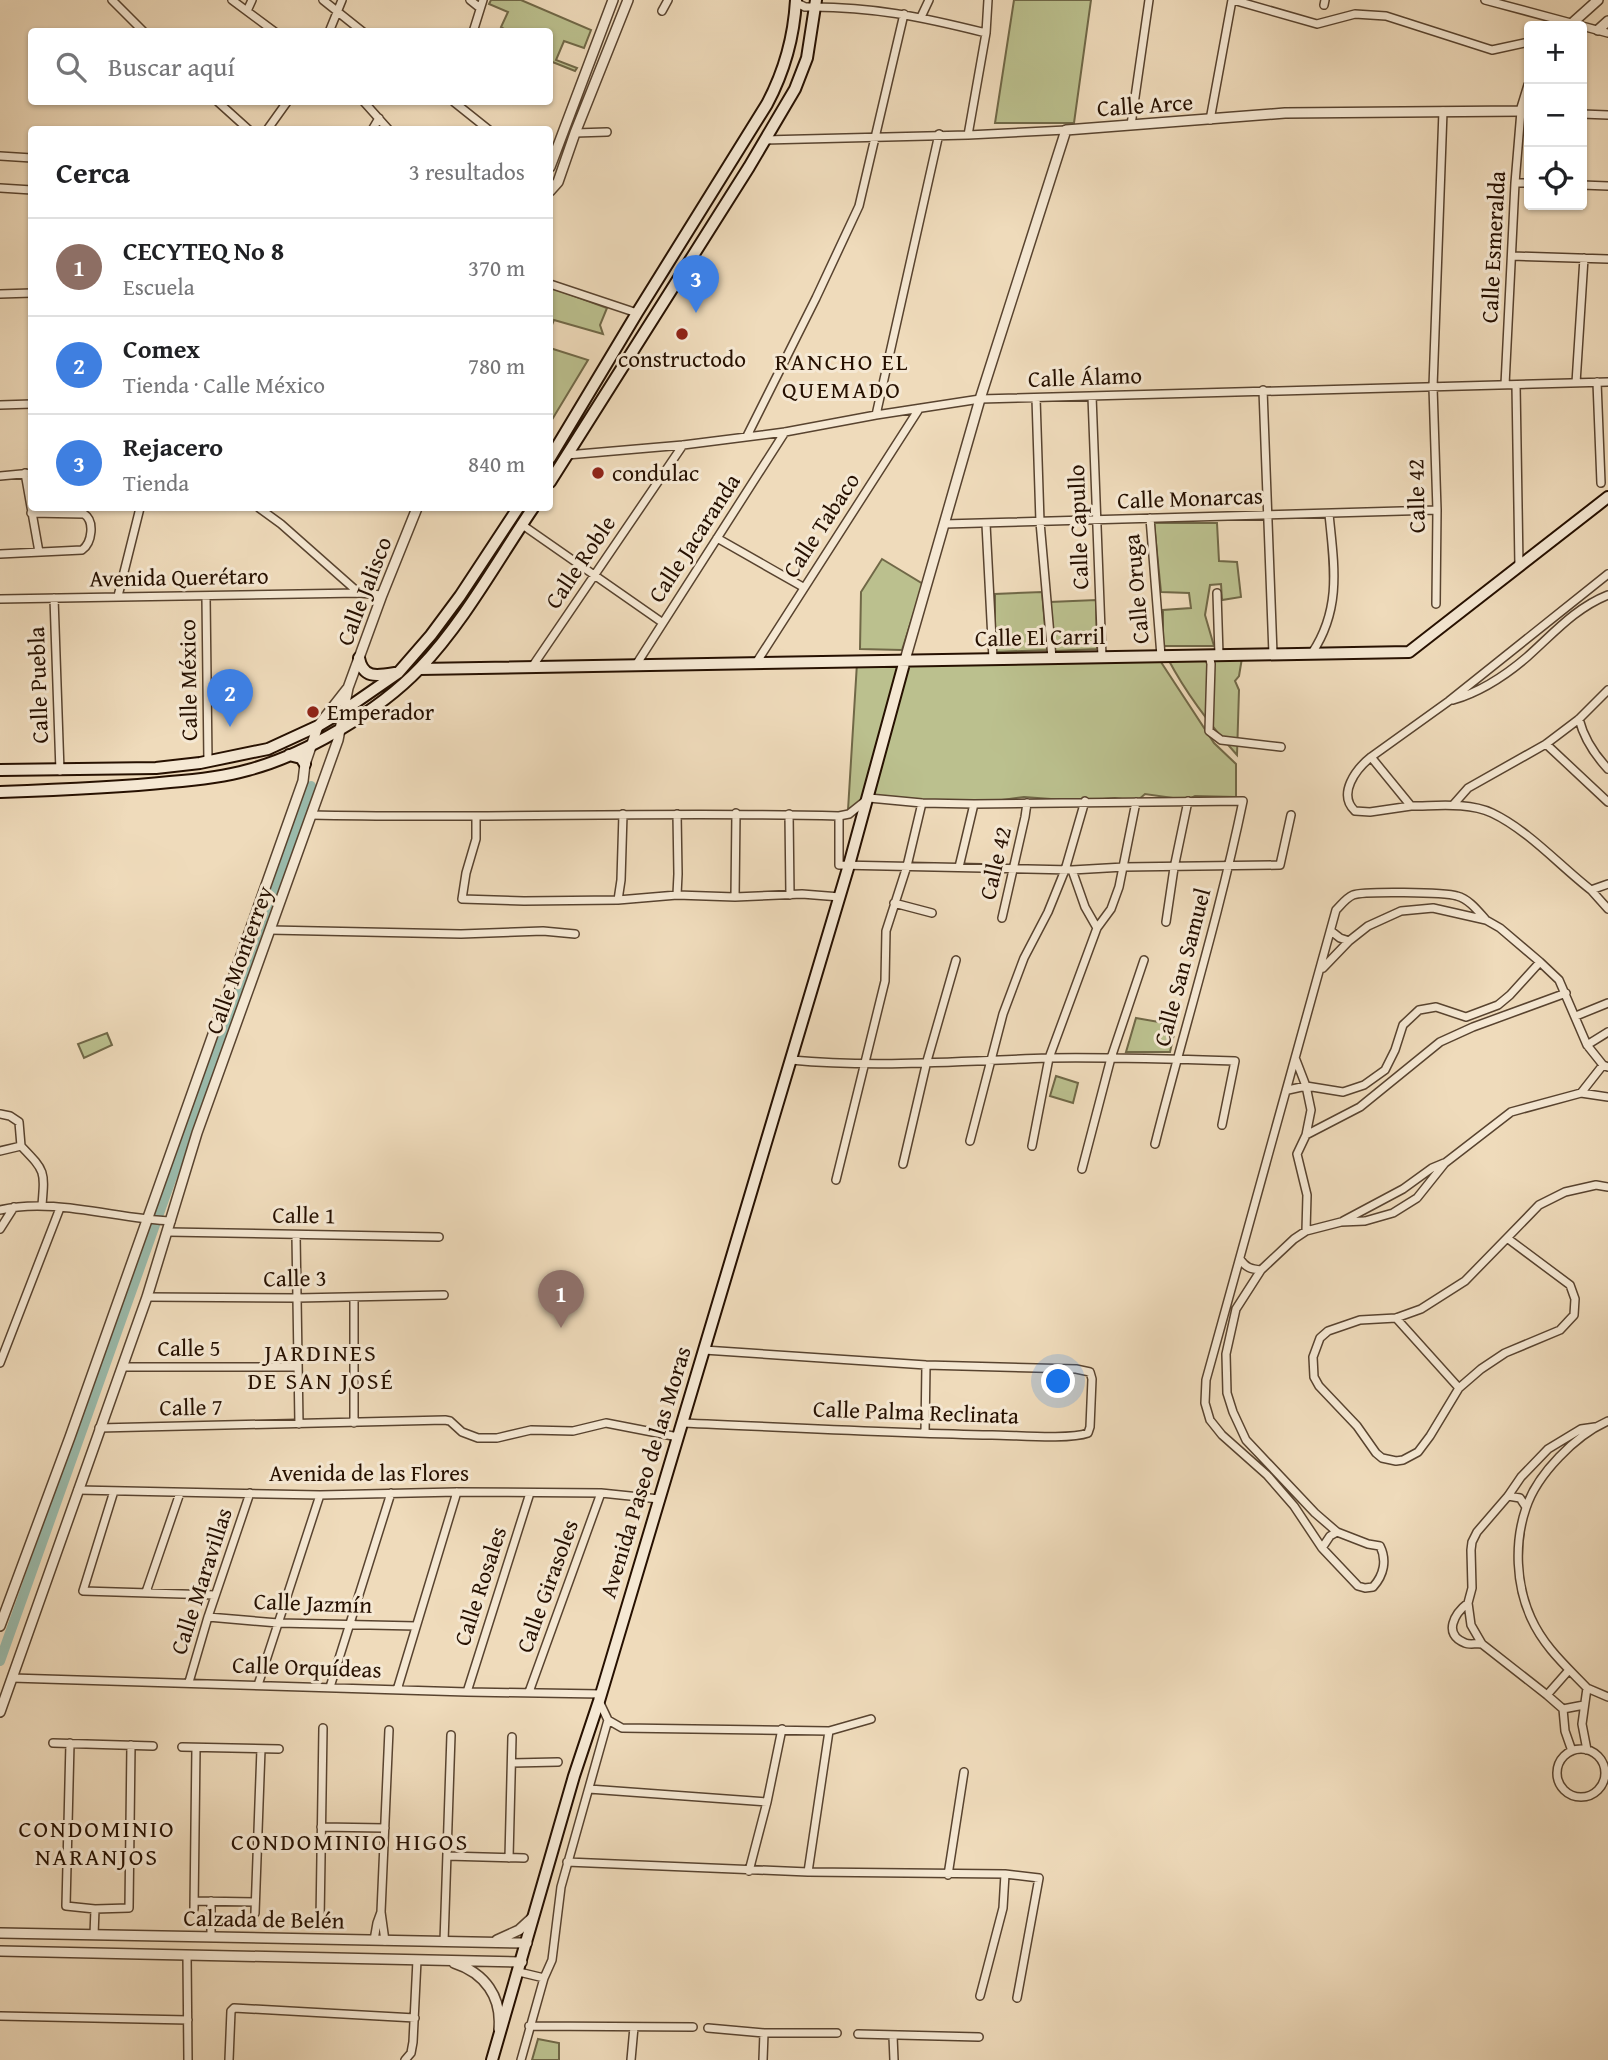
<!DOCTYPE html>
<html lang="es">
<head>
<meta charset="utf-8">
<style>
	:root { --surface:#fff; --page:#f6f6f6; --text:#202124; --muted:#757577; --line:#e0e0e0; --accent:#8f2418 }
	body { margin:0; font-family:"Gentium Book Plus",serif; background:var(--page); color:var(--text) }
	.controls { position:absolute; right:21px; top:21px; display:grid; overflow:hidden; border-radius:7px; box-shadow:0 2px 5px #0004 }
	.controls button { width:63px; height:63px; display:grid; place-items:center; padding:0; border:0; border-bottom:2px solid var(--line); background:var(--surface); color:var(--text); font:35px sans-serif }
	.you { position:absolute; left:1059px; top:1382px; width:24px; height:24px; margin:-18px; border:5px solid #fff; border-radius:50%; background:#1a73e8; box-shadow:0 0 0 10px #1a73e833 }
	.badge { display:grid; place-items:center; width:46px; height:46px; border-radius:50%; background:var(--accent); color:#fff; font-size:23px; font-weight:700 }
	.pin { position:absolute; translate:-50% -58px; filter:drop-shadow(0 2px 4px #0008) }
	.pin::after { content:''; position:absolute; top:37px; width:24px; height:21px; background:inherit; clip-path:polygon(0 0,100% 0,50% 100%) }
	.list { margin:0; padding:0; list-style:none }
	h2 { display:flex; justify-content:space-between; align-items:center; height:91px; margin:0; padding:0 28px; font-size:30px }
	h2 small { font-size:23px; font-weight:400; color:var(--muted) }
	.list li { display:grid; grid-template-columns:46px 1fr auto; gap:21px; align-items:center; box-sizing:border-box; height:98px; padding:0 28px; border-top:2px solid var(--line) }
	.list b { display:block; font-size:26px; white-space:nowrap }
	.list p { margin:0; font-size:23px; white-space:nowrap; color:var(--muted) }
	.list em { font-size:23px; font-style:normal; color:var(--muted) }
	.icon { flex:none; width:38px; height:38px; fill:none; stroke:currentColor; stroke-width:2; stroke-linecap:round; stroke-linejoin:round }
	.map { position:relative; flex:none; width:1608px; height:2060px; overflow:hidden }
	.search { position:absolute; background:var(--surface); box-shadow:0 2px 5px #0004; left:28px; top:28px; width:525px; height:77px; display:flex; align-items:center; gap:18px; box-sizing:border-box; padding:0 24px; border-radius:7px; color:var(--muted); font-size:26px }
	.panel { position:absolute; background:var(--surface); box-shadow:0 2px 5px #0004; left:28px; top:126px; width:525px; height:385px; border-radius:7px }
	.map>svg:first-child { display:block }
	.green { fill:#bbc08e; stroke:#706847; stroke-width:2 }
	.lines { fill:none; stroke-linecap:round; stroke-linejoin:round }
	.canal { stroke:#9abbac; stroke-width:10 }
	.minor-casing { stroke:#58432f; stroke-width:10 }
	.tertiary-casing { stroke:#58432f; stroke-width:12 }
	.secondary-casing { stroke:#261000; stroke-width:14 }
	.minor { stroke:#f5e8d3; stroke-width:7 }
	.tertiary { stroke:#f5e8d3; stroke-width:9 }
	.secondary { stroke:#f5e8d3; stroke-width:10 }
	.poi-dot { fill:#8f2418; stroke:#f5e8d3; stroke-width:2.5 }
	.labels { text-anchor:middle; stroke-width:6; stroke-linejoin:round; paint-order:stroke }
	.street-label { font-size:23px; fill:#261000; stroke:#f5e8d3 }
	.poi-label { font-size:23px; fill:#261000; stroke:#f5e8d3; text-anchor:start }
	.neighbourhood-label { font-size:24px; letter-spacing:2px; fill:#261000; stroke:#f5e8d3 }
</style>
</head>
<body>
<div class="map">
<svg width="1608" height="2060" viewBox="0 0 1608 2060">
	<rect width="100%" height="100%" fill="#efdbbb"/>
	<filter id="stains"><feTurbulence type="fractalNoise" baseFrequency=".00286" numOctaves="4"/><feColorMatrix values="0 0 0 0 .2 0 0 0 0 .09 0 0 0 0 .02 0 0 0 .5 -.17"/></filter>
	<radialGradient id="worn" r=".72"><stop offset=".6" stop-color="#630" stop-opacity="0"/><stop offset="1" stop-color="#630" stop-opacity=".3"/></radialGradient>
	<path class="green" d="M 491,0 L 521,0 L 591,30 L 584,48 L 564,41 L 556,60 L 577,68 L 575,71 L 550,61 L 550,32 L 508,31 L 501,27 L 508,12 L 489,4 Z
		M 1014,0 L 1091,0 L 1074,123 L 995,123 Z
		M 550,287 L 607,308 L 600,325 L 603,334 L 554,320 L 550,330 Z
		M 550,348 L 588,360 L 550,423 Z
		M 1154,523 L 1217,523 L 1219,561 L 1237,562 L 1241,597 L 1222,600 L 1221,584 L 1210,585 L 1205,615 L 1214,646 L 1163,646 L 1163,610 L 1191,608 L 1189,593 L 1161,592 Z
		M 882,559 L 923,584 L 902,650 L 860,649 L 861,592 Z
		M 1042,592 L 1047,650 L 995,652 L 995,594 Z
		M 1096,600 L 1097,649 L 1054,651 L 1050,602 Z
		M 1157,656 L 1214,743 L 1236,764 L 1236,797 L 1195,796 L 1187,800 L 1145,794 L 1137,801 L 1115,798 L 1078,801 L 1024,797 L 1002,800 L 922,804 L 868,799 L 908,662 Z
		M 1242,658 L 1239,676 L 1235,681 L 1239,690 L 1237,755 C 1210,725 1187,695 1168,659 Z
		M 902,661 L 862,800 L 848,810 L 857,663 Z
		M 1136,1018 L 1176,1025 L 1170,1052 L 1126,1052 Z
		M 107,1033 L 112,1045 L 84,1058 L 78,1044 Z
		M 1056,1076 L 1078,1083 L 1073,1103 L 1050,1096 Z
		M 538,2039 L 559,2043 L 559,2060 L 532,2060 Z"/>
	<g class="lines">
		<path class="canal" d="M 0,1661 L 311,786"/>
		<defs>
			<path id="minor" d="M 112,0 L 144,32
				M 232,0 L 275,32
				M 323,0 L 363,32
				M 470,0 L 480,8
				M 796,0 L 799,4 L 805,7 C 871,6 922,17 986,33
				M 1233,0 L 1317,24 L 1355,14 L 1386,16 L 1492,50 L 1529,42
				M 1485,0 L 1582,26
				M 1324,5 L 1325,0
				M 247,11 L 252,0
				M 662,11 L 668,0
				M 921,17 L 929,0
				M 1582,26 L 1608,33
				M 329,32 L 342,0
				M 473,32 L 483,0
				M 218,102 L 249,130
				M 364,102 L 389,130
				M 454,102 L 489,130
				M 1582,114 L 1608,115
				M 1210,120 L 1232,0
				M 1131,125 L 1149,0
				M 267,130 L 287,102
				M 372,130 L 379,118
				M 575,133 L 607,132
				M 968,135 L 986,33 L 988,0
				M 764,140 L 968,135 L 1066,130
				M 0,156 L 32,158
				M 1515,183 L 1529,183
				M 1582,185 L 1608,186
				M 0,188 L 32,190
				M 1512,256 L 1608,259
				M 550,284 L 637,313
				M 0,294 L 32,293
				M 1597,382 L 1601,483
				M 1576,383 L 1584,258
				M 1505,385 L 1515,183 L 1521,111 L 1529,111
				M 1516,385 L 1519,566
				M 1263,390 L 1273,654
				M 1092,396 L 1102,657
				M 1036,398 L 1040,522 L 1052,658
				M 0,405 L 32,404
				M 876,415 L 939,134
				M 747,436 L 816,298 L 859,206 L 904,14
				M 567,455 L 683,445 L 785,432 L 876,415 L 980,399 L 1608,382
				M 25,473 L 39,552
				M 0,476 L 32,473
				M 259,508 L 281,524 L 359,593 L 382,595
				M 1150,518 L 1161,656
				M 521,524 L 663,623
				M 944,524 L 1437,510
				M 986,524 L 993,659
				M 717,538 L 803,587
				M 0,554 L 82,550 C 92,543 95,521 84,514 L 31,513
				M 1608,574 L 1449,701 L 1371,757 L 1411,806 C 1437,806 1468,802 1492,813 C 1528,830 1560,866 1591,890 L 1608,884
				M 1217,593 L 1219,655
				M 118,596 L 140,508
				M 206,597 L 208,762
				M 54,598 L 60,771
				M 0,599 L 359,593
				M 1436,604 L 1437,510 L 1433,387 L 1443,111
				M 1312,653 C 1342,608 1334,565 1329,514
				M 1209,655 L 1211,664 L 1209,731 L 1221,740 L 1281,747
				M 756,663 L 919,409
				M 636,665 L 785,432
				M 532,667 L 683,445
				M 1453,700 C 1480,692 1506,675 1527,657 C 1553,634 1575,608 1608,595
				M 1579,719 C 1584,739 1594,754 1608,769
				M 1546,744 L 1608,802
				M 1371,757 C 1356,769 1337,794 1355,811 L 1370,812 L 1411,806
				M 1453,805 L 1468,788 L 1546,744 L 1579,719 L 1608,690
				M 789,814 L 790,895
				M 311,815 C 487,819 663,811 839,816 L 849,814 L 869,798 L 922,803 L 974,804 L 1243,801 C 1219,917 1184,1029 1155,1144
				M 476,816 L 476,839 L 466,873 L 462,899 L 524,901 L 618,900 L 677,895 L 735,897 L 802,894 L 840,897
				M 839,816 L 839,865 L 1072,870 L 1124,867 L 1280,865 L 1291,815
				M 959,867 L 974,804
				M 1072,870 L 1085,907 L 1097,928
				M 1591,890 L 1608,909
				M 677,895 L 678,874 L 677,814
				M 735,897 L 736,813
				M 618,900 L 621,880 L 623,814
				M 894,903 L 932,913
				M 1002,918 L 1025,817 L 1027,803
				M 1486,920 C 1478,911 1469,899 1457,896 C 1445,892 1362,891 1353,895 C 1346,898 1341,905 1336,910 L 1206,1380 L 1205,1403 L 1210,1420 L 1222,1435 L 1267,1475 L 1294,1506 L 1322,1548 L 1358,1586 L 1365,1588 L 1373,1587 C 1384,1575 1387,1560 1380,1546 L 1368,1544 L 1337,1532 L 1315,1513 L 1246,1440 L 1233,1412 L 1227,1393 L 1226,1354 L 1236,1309 L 1261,1270 L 1294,1239 L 1306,1231 L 1341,1222 L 1365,1221 L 1393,1213 L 1417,1198 L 1445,1163 L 1511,1112 L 1581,1093 L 1608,1097
				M 1166,922 L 1174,868 L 1188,801
				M 270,930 L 461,934 L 543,931 L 575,934
				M 1331,931 L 1340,938 L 1349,941
				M 1323,968 L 1349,941 L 1368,926 L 1401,911 L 1433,908 L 1486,920 L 1500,928 L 1540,962 L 1559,980 L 1587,1045 L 1603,1065 L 1608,1067
				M 1576,1016 L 1608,1003
				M 1587,1045 L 1608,1032
				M 791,1060 C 876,1068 962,1061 1048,1058 C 1110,1057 1173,1059 1235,1061 L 1222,1125
				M 1296,1060 L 1306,1086 L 1311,1110 L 1306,1135 L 1297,1154 L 1307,1195 L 1306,1231
				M 1288,1090 L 1306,1086 L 1343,1092 L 1364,1085 L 1385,1070 L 1395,1050 L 1403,1025 L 1419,1010 L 1436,1007 L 1466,1017 L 1498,1005 L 1510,995 L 1540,962
				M 1581,1093 L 1603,1065
				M 0,1114 L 10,1116 L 19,1122 L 21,1146 C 45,1171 45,1170 42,1205
				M 1306,1135 L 1360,1107 L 1440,1042 L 1473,1027 L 1566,993
				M 970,1141 L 1003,1014 L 1024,958 L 1048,912 L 1065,870 L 1085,801
				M 1032,1146 L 1049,1058 L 1097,928 L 1111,909 L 1119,887 L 1136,802
				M 0,1151 L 21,1146
				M 903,1164 L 927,1061 L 956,960
				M 1082,1169 L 1111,1058 L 1144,960
				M 836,1180 L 885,981 L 886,931 L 907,866 L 922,803
				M 0,1210 C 53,1197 116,1219 171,1221
				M 1343,1221 L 1403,1189 L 1432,1168 L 1444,1163
				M 0,1229 L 14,1207
				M 168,1232 L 439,1237
				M 296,1235 L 299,1424
				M 1507,1238 L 1570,1285 L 1575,1299 L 1574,1315 L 1560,1330 L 1505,1353 L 1481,1369 L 1459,1388 L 1430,1436 L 1418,1452 L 1403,1460 L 1396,1461 L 1382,1458 L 1376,1453 L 1357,1426 L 1319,1386 L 1314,1377 L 1313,1357 L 1320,1338 L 1328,1331 L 1360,1320 L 1396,1318 L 1421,1309 L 1465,1281 L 1507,1238 L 1539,1205 L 1565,1192 L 1596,1185 L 1608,1187
				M 1240,1259 C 1246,1268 1251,1269 1261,1270
				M 147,1297 L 297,1298 L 444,1295
				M 1396,1318 L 1459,1388
				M 0,1363 L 60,1208
				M 123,1367 L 298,1367
				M 354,1423 L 354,1297
				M 682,1423 C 785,1427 888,1433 992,1435 C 1014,1435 1069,1440 1088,1433 L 1090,1427 L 1092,1379 L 1090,1372 L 1076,1369 L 926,1365 L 704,1350
				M 99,1428 L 445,1420 L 450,1421 L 462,1432 L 478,1438 L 497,1438 L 531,1430 L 573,1431 L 606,1423 L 678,1437
				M 925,1433 L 926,1365
				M 78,1490 L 320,1495 L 457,1492 L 601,1493 L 659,1499
				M 114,1491 L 83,1591 L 215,1595
				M 1508,1496 L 1520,1498 L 1526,1507
				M 1322,1548 L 1330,1536 L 1337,1532
				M 146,1592 L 180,1493
				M 1468,1603 C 1455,1613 1442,1634 1465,1643 C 1469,1645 1477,1643 1482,1644
				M 208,1617 L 278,1623 L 416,1626
				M 12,1678 L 467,1692 L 601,1694
				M 189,1682 L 208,1617 L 250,1493
				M 258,1685 L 320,1495
				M 330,1687 L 391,1493
				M 1587,1688 L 1608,1697
				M 397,1690 L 457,1492
				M 467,1692 L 530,1493
				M 529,1692 L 601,1493
				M 1547,1695 L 1569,1670
				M 599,1701 L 608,1720 L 622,1728 L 829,1731 L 871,1719
				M 1563,1709 L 1584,1705
				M 53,1743 L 153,1746
				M 70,1743 L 66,1906 L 95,1909 L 129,1908 L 131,1745
				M 182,1747 L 279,1749
				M1557 1773a24 24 0 1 1 48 0a24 24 0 1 1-48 0Z
				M 1587,1750 L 1582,1724 L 1587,1688 C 1566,1666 1544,1647 1531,1618 C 1516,1585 1514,1543 1526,1508 C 1537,1474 1576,1435 1608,1421
				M 1572,1751 L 1565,1731 L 1563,1709 L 1547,1695 L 1482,1644 L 1471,1625 L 1468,1603 L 1472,1588 L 1471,1550 L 1472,1542 L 1477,1532 L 1508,1496 L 1521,1477 L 1548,1449 L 1581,1429 L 1595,1427
				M 512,1763 L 558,1762
				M 589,1789 L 767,1802
				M 321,1827 L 385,1828
				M 447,1856 L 524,1858
				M 509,1858 L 512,1737
				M 567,1862 L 808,1872 L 1005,1874 L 1039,1878 L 1017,1998
				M 749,1871 L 767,1802 L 782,1729
				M 808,1872 L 829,1731
				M 948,1875 L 964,1772
				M 194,1901 L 255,1902
				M 194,1909 L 196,1748
				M 255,1913 L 261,1749
				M 320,1921 L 323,1728
				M 94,1935 L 95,1909
				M 211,1937 L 211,1901
				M 374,1940 L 377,1923 L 381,1912
				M 385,1941 L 381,1912 L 389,1730
				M 444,1942 L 451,1735
				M 187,1956 L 188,2060
				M 519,1972 L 544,1978
				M 980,1996 L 1003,1908 L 1005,1874
				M 0,2016 L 188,2020
				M 529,2026 L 693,2027
				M 708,2028 L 764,2033 L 837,2033
				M 858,2034 L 979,2037
				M 893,2036 L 894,2060
				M 229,2060 L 231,2011 L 234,2008 L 415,2018
				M 405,2060 L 411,2053 L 413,2042 L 417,1960
				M 521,2060 L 544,1978 L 552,1960 L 561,1887 L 608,1720
				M 631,2060 L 634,2027
				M 763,2060 L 764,2033"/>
			<path id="tertiary" d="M 1569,26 L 1598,0
				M 1598,30 L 1608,21
				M 550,167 L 613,0
				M 550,191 L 558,182 L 575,133 L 628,0
				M 905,660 L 980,399 L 1066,130 L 1285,113 L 1521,111 L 1529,85
				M 0,1626 L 70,1437 L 303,781 L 305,764 L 318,726 L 347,689
				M 0,1712 L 147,1297 L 197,1133 L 338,740 L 348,688 L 382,595 L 417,508
				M 0,1933 L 527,1943
				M 497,1940 L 519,1930 L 532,1918
				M 0,1951 L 522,1962
				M 454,1963 C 485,1973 502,1997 499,2029"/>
			<path id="secondary" d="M 550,458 L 637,313 L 767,104 C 784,72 794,36 796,0
				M 550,482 L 749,167 L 795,89 L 807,58 L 816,0
				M 359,658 C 363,679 377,676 395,673
				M 420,669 L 1409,652 L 1608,497
				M 289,755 L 301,758 L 305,764
				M 0,770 L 156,768 L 200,763 L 268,749 L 318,726 L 343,711 L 398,673 L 431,635 L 460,596 L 518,508
				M 0,792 C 57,790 113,788 170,782 C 196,780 223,777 248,770 C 305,755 379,711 420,668 C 464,622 497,561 533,508
				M 492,2060 L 574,1776 L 599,1701 L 849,865 L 905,660"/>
		</defs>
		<use href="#minor" class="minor-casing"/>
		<use href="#tertiary" class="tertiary-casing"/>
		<use href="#secondary" class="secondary-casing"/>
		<use href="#minor" class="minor"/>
		<use href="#tertiary" class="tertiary"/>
		<use href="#secondary" class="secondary"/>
	</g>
	<g class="poi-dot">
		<circle cx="682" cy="334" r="7"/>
		<circle cx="598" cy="473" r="7"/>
		<circle cx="313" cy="712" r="7"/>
	</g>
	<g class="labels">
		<g class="street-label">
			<text transform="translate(1145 105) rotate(-4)" y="8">Calle Arce</text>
			<text transform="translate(1493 247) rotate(-87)" y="8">Calle Esmeralda</text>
			<text transform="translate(1085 377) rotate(-2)" y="8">Calle Álamo</text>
			<text transform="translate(1416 496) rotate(-91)" y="8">Calle 42</text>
			<text transform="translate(1190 498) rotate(-2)" y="8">Calle Monarcas</text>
			<text transform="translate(821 525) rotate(-57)" y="8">Calle Tabaco</text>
			<text transform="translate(1078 527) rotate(-92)" y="8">Calle Capullo</text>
			<text transform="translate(694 538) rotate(-57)" y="8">Calle Jacaranda</text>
			<text transform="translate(580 562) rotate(-56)" y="8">Calle Roble</text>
			<text transform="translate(179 577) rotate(-1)" y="8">Avenida Querétaro</text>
			<text transform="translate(1136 589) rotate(-95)" y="8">Calle Oruga</text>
			<text transform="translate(364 591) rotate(-69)" y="8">Calle Jalisco</text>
			<text transform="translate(1040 637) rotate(-1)" y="8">Calle El Carril</text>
			<text transform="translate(188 680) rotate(-91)" y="8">Calle México</text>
			<text transform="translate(38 685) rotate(-92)" y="8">Calle Puebla</text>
			<text transform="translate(995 863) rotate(-77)" y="8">Calle 42</text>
			<text transform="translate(239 960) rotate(-70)" y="8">Calle Monterrey</text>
			<text transform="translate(1182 967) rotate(-75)" y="8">Calle San Samuel</text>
			<text transform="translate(304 1215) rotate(1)" y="8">Calle 1</text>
			<text transform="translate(295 1278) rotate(-1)" y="8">Calle 3</text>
			<text x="189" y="1356">Calle 5</text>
			<text transform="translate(191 1407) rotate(-1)" y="8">Calle 7</text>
			<text transform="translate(916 1412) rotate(2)" y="8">Calle Palma Reclinata</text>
			<text transform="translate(645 1472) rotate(-73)" y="8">Avenida Paseo de las Moras</text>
			<text x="369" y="1481">Avenida de las Flores</text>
			<text transform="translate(201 1581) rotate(-72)" y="8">Calle Maravillas</text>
			<text transform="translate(480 1586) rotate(-72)" y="8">Calle Rosales</text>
			<text transform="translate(547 1586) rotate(-70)" y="8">Calle Girasoles</text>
			<text transform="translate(313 1603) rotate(2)" y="8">Calle Jazmín</text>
			<text transform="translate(307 1667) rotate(2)" y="8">Calle Orquídeas</text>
			<text transform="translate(264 1919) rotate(1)" y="8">Calzada de Belén</text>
		</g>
		<g class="poi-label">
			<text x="682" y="367" text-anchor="middle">constructodo</text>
			<text x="612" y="481">condulac</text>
			<text x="327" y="720">Emperador</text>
		</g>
		<g class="neighbourhood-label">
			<text x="842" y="370">RANCHO EL<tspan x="842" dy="28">QUEMADO</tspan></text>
			<text x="321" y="1361">JARDINES<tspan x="321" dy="28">DE SAN JOSÉ</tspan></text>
			<text x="97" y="1837">CONDOMINIO<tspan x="97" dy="28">NARANJOS</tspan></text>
			<text x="350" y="1850">CONDOMINIO HIGOS</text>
		</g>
	</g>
	<rect width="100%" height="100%" filter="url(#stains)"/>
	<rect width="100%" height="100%" fill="url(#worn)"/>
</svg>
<div class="controls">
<button>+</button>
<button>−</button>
<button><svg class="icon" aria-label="locate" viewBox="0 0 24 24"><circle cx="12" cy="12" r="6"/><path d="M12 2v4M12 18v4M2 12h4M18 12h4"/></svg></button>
</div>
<div class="you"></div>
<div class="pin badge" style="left:561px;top:1328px;background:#8d6e63">1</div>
<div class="pin badge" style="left:230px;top:727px;background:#3f7fe0">2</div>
<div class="pin badge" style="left:696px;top:313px;background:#3f7fe0">3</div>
<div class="search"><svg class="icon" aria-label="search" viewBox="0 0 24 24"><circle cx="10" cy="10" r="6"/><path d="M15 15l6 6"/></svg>Buscar aquí</div>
<section class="panel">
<h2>Cerca<small>3 resultados</small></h2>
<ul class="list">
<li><span class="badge" style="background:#8d6e63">1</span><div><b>CECYTEQ No 8</b><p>Escuela</p></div><em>370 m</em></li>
<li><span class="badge" style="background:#3f7fe0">2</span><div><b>Comex</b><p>Tienda · Calle México</p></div><em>780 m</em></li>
<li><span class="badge" style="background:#3f7fe0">3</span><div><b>Rejacero</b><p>Tienda</p></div><em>840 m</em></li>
</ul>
</section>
</div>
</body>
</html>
